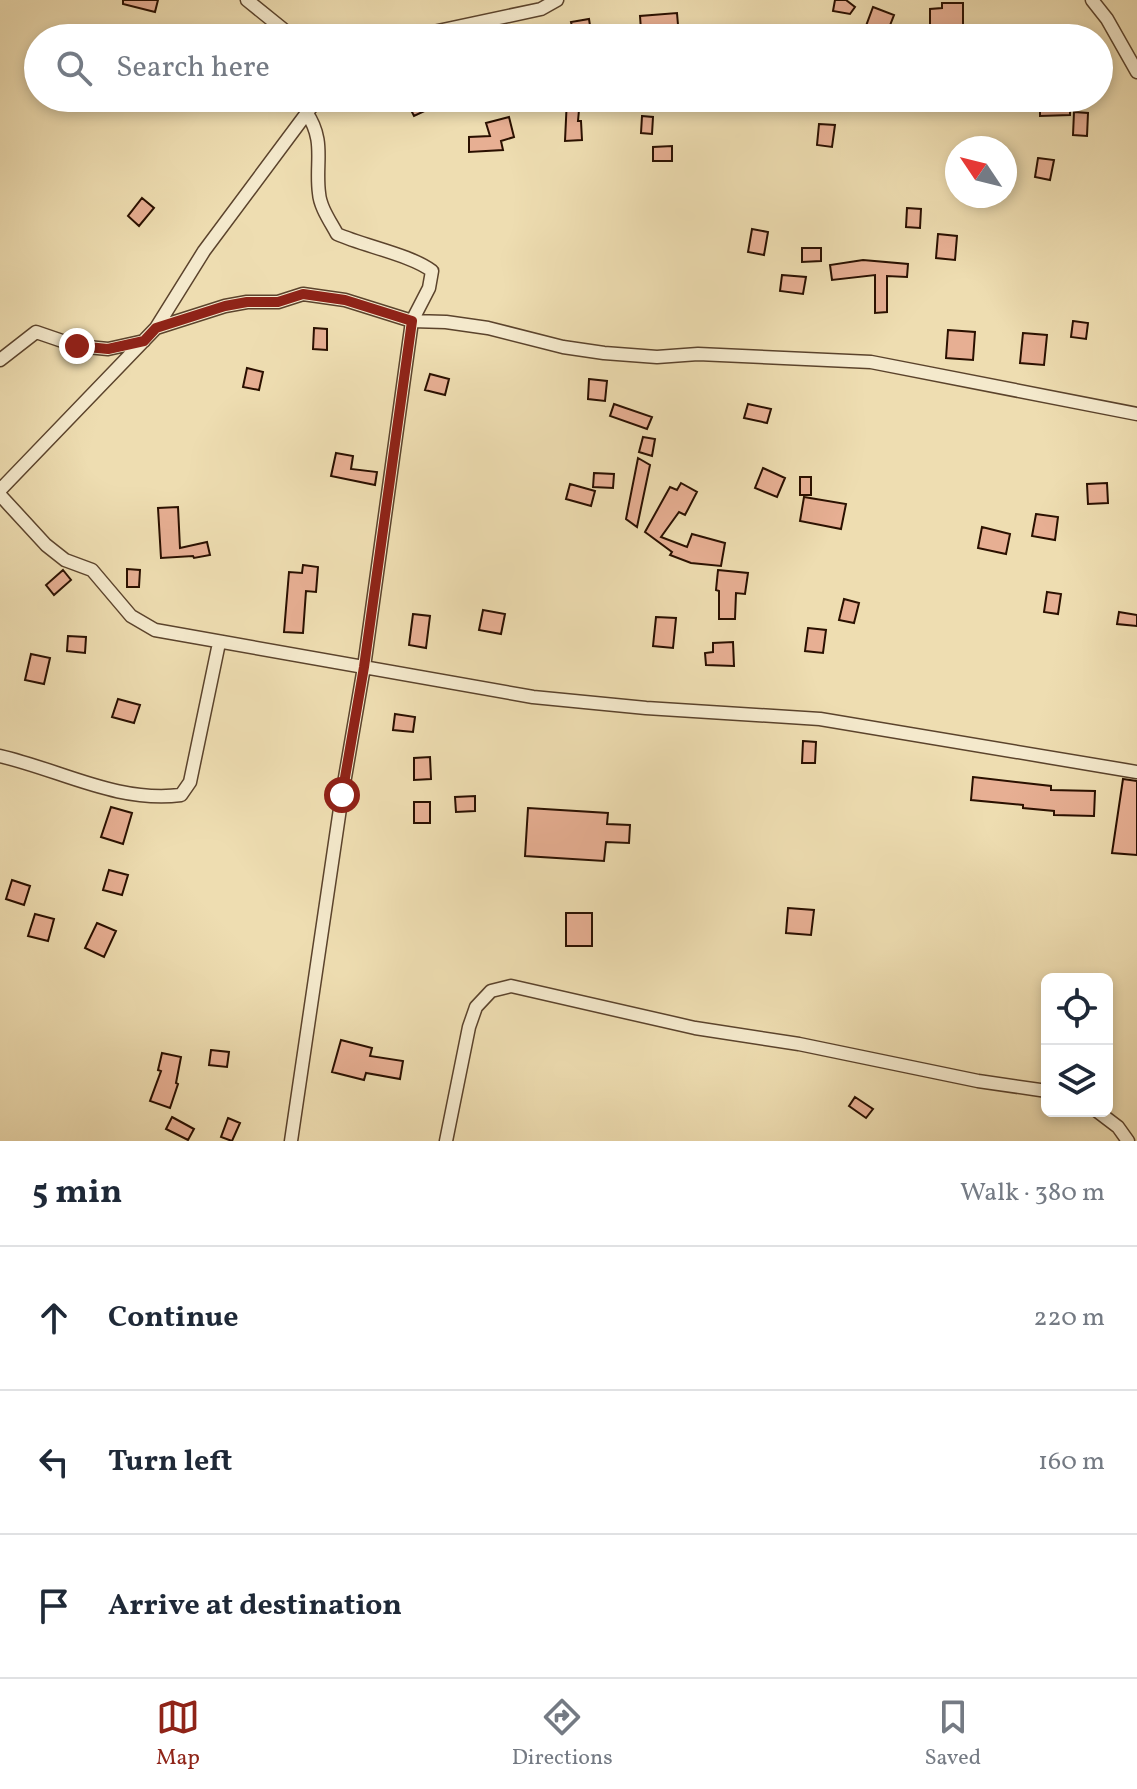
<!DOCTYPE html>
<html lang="en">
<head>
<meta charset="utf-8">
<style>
	:root { --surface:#fff; --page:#f2f2f3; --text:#1f2937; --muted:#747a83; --line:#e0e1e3; --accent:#8f2418 }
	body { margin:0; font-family:Vollkorn,serif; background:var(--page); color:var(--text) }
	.controls { position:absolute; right:24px; bottom:24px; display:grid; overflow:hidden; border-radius:12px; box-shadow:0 4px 12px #0003 }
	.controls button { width:72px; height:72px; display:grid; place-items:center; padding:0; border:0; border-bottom:2px solid var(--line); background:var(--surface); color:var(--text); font:40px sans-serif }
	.compass { position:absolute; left:945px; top:136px; width:72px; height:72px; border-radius:50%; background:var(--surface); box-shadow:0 4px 12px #0003; rotate:305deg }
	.stop { position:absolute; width:24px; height:24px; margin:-18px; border:6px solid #8f2418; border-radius:50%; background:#fff }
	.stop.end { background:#8f2418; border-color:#fff; box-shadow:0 2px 8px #0008 }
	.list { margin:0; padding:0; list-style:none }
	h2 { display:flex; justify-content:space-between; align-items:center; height:104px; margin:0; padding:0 32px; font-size:34px }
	h2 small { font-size:26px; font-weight:400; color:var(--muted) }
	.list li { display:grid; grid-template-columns:52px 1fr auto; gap:24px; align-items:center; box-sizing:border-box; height:144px; padding:0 32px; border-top:2px solid var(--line) }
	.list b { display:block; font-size:30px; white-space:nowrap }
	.list em { font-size:26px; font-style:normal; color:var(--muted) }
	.icon { flex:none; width:44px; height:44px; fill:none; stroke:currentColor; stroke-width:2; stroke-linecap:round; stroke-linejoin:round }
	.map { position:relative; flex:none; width:1137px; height:1141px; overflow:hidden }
	.search { position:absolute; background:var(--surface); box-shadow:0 4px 12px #0003; left:24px; right:24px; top:24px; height:88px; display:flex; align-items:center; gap:20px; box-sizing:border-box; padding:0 28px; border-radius:44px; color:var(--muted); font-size:30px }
	.sheet { height:536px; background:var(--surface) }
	nav { display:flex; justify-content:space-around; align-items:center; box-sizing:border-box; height:112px; border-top:2px solid var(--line); background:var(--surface); font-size:22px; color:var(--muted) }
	nav a { display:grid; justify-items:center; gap:4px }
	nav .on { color:var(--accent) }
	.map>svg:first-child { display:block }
	.building { fill:#e7af93; stroke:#2a1000; stroke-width:2 }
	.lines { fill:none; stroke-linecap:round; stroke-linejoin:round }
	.street-casing { stroke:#5b432c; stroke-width:15 }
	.street { stroke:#f4e9cc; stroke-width:12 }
	.route { stroke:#8f2418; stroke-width:10 }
</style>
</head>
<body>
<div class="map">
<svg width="1137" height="1141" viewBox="0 0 1137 1141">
	<rect width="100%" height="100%" fill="#eeddb1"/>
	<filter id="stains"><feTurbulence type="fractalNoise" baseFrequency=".0025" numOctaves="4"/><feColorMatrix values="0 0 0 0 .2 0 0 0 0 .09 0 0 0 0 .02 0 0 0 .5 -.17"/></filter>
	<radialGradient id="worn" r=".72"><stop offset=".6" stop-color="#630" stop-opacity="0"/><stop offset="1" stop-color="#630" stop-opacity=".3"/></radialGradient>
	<path class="building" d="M 123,0 L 158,0 L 155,12 L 123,4 Z
		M 835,0 L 846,0 L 855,7 L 850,14 L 833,11 Z
		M 942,3 L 963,3 L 963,25 L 930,25 L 930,9 L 942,8 Z
		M 873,7 L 894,15 L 887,33 L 866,26 Z
		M 677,13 L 678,25 L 668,26 L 669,38 L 658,38 L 656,28 L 641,30 L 640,16 Z
		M 589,19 L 591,32 L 574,35 L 571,22 Z
		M 800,25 L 817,25 L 816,38 L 800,38 Z
		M 405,98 L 426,98 L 431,108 L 414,116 Z
		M 567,98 L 580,99 L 578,121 L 581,121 L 582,140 L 565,141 Z
		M 1040,98 L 1070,98 L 1070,115 L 1040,116 Z
		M 1074,112 L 1088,113 L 1087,136 L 1073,135 Z
		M 642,116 L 653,117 L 652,134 L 641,133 Z
		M 509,117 L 514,137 L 501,141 L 503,150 L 469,152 L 469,137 L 490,136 L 486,123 Z
		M 819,124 L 835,125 L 832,147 L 817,145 Z
		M 672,146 L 672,161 L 653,161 L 653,147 Z
		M 1038,158 L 1054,160 L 1050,180 L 1035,177 Z
		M 142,198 L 154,208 L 139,226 L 128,216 Z
		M 907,208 L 921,209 L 920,228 L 906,227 Z
		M 752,229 L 768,232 L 764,255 L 748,252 Z
		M 938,234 L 957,236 L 955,260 L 936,258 Z
		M 802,248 L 821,248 L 821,261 L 802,262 Z
		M 863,260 L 908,264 L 907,277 L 887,276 L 887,312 L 875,313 L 875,275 L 832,280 L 830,265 Z
		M 782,275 L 806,277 L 803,294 L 780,291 Z
		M 1073,321 L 1088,323 L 1086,339 L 1071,337 Z
		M 314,328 L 327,329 L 327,350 L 313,349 Z
		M 948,330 L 975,332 L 973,360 L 946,358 Z
		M 1023,333 L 1047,335 L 1044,365 L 1020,363 Z
		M 247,368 L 263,372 L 259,390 L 243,387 Z
		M 430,374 L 449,379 L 445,395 L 425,390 Z
		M 589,379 L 607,381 L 605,401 L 588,399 Z
		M 614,404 L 652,417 L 647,429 L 610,416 Z
		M 748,404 L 771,409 L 767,423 L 744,418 Z
		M 643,437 L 655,439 L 652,456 L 639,452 Z
		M 336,453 L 353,456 L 351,469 L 377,472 L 375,485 L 331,476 Z
		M 638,458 L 650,465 L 637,527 L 626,519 Z
		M 763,468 L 785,478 L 777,497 L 755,488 Z
		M 594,473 L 614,474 L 613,488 L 593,487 Z
		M 800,477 L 811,477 L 811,495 L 800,495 Z
		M 681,483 L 697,492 L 685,515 L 679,512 L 661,537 L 687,547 L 692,534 L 725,543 L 721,566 L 691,563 L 670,555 L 672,552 L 645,532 L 670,487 L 677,490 Z
		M 1107,483 L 1108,503 L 1088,504 L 1087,484 Z
		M 570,484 L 595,491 L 591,506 L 566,499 Z
		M 804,497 L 846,504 L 841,529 L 800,521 Z
		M 178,507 L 180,548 L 207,542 L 210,555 L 194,558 L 193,556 L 161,558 L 158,508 Z
		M 1036,514 L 1058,517 L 1055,540 L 1032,536 Z
		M 982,527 L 1010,534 L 1006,554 L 978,548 Z
		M 303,565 L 318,567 L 316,592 L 306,591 L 303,633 L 284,632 L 289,572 L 302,573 Z
		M 127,569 L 140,570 L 139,587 L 127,587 Z
		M 63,570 L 71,580 L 54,595 L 46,585 Z
		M 718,570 L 748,573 L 745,594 L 736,593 L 735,619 L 719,619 L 719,591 L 716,590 Z
		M 1047,592 L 1061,594 L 1058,614 L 1044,612 Z
		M 844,599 L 859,603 L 854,623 L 839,620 Z
		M 483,610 L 505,614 L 501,634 L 479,630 Z
		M 1119,612 L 1137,615 L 1137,626 L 1117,624 Z
		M 413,614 L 430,616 L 426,648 L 409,645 Z
		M 656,617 L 676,618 L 673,648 L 653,646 Z
		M 808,628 L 826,630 L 823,653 L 805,651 Z
		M 68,636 L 86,637 L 85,653 L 67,651 Z
		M 733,642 L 734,666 L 706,665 L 705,653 L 713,652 L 713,643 Z
		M 31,654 L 50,658 L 44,684 L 25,680 Z
		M 118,699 L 140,705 L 134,723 L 112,717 Z
		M 395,714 L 415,717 L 413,732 L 393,730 Z
		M 803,741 L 816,742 L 815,763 L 802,763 Z
		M 430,757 L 431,779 L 414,780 L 414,758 Z
		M 973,777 L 1051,786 L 1051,790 L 1095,791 L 1094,816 L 1054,815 L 1054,811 L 1023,808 L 1023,805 L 971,800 Z
		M 1123,779 L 1137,781 L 1137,855 L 1112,853 Z
		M 475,796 L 475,811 L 456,812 L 455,797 Z
		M 414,802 L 430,802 L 430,823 L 414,823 Z
		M 111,807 L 132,813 L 123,844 L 101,837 Z
		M 528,808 L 608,813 L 607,824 L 630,825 L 629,843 L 606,842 L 604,861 L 525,856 Z
		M 109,870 L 128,875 L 122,895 L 103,890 Z
		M 12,880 L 30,886 L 24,905 L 6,899 Z
		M 788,908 L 814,910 L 811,935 L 786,933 Z
		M 566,913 L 592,913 L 592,946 L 566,946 Z
		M 35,914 L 54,919 L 48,941 L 28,936 Z
		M 97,923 L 116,931 L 104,957 L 85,948 Z
		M 341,1040 L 372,1048 L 370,1056 L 403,1061 L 400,1079 L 366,1073 L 364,1080 L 332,1072 Z
		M 211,1050 L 229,1052 L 227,1067 L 209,1065 Z
		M 162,1053 L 181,1057 L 176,1083 L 178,1084 L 170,1108 L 150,1101 L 161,1071 L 158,1070 Z
		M 855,1097 L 873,1109 L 866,1118 L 849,1106 Z
		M 172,1117 L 194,1129 L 188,1140 L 166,1129 Z
		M 228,1118 L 240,1123 L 232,1141 L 221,1137 Z"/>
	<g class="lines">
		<defs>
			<path id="street" d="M 247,0 L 294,38
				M 1092,0 L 1107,19 L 1137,72
				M 405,38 L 541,9 L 557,0
				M 156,328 L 225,306 L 247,302 L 278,302 L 303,294 L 345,300 L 412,321 L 446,322 L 488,328 L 563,347 L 604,353 L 657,357 L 698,354 L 871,362 L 1137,414
				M 0,360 L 36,332 L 77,346 L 108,349 L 144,341
				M 0,490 L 156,328 L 204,251 L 318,98
				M 0,495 L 46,545 L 65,560 L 92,570 L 131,616 L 155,630 L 533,697 L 646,708 L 820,719 L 1137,772
				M 0,756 C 61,770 117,803 181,795 L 190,782 L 219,643
				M 1097,1111 L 1118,1127 L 1128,1141
				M 291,1141 L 342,795 L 364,667 L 412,321 L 429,288 L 432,271 C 411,255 364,246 337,234 C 330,221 320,207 319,193 C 315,162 326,141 306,112
				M 446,1141 L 469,1027 L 476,1007 L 491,991 L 511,986 L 695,1028 L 799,1044 L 978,1081 L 1047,1091"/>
		</defs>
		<use href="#street" class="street-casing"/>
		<use href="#street" class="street"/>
	</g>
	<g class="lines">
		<path class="route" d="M 77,346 L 108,349 L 144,341 L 156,328 L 225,306 L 247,302 L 278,302 L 303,294 L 345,300 L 412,321 L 364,667 L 342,795"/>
	</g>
	<rect width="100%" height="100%" filter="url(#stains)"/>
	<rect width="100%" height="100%" fill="url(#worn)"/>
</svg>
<div class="controls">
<button><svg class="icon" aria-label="locate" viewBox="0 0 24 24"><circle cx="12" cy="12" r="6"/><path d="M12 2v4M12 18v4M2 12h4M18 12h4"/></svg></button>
<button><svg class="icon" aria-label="layers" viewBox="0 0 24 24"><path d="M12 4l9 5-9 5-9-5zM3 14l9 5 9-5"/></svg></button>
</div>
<svg class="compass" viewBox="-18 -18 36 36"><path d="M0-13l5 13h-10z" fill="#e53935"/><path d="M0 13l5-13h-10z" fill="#747a83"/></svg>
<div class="stop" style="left:342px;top:795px"></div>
<div class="stop end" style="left:77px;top:346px"></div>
<div class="search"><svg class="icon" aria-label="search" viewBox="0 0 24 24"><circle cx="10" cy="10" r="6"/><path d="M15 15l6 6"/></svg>Search here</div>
</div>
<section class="sheet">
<h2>5 min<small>Walk · 380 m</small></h2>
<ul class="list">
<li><svg class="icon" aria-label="ahead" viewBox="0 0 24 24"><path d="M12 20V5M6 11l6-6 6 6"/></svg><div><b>Continue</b></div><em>220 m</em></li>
<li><svg class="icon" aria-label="left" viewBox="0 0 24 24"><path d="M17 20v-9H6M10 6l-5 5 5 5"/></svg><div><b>Turn left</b></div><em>160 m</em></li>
<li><svg class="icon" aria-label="arrive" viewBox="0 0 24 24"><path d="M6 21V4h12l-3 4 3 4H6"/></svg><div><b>Arrive at destination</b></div></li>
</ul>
</section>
<nav>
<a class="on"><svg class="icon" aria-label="map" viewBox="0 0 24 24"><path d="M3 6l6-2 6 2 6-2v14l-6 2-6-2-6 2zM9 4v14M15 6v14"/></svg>Map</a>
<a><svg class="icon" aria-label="directions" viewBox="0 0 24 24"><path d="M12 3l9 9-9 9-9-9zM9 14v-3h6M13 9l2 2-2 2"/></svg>Directions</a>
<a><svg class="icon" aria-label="saved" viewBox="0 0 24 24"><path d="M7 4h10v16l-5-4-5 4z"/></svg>Saved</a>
</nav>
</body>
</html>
